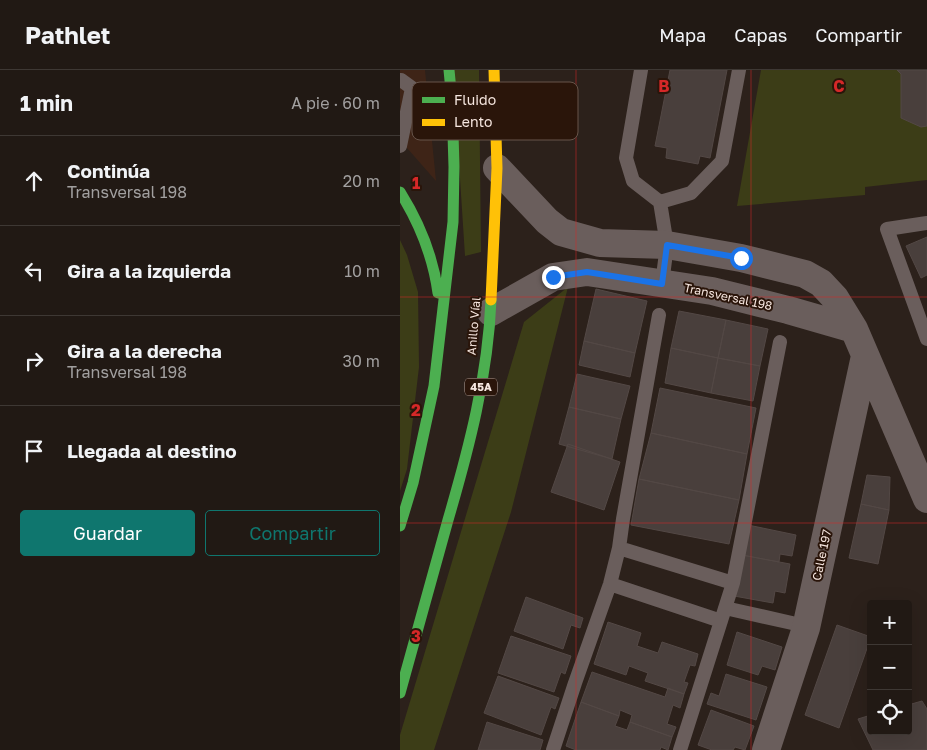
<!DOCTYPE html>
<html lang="es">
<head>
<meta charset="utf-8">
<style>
	:root { --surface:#211914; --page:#29221d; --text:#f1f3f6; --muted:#a2a0a0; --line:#3e3834; --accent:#0f766e }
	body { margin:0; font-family:"Golos Text",sans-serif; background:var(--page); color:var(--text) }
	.controls { position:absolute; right:15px; bottom:15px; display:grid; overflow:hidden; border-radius:5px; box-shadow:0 5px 20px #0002 }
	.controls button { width:45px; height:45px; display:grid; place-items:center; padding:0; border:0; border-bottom:1px solid var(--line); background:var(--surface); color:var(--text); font:25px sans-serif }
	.stop { position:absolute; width:15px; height:15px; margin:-11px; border:4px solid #1a73e8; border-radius:50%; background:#fff }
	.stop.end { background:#1a73e8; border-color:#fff; box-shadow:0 1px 5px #0008 }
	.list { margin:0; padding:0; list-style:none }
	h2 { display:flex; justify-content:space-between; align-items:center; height:65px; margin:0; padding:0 20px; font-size:21px }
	h2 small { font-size:16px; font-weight:400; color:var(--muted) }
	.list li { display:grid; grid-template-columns:32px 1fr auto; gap:15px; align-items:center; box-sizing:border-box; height:90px; padding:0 20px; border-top:1px solid var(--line) }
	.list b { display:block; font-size:19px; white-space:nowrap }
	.list p { margin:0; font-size:16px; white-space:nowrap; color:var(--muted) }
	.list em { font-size:16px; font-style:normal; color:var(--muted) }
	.actions { display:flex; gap:10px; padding:15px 20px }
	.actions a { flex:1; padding:11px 0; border:1px solid var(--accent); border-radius:5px; text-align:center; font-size:18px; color:var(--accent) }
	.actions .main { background:var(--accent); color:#fff }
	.icon { flex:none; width:28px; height:28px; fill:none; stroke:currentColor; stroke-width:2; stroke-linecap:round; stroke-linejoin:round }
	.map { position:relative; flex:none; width:527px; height:680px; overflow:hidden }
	header { display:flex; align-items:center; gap:30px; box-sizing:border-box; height:70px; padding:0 25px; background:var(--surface); border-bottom:1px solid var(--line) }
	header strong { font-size:24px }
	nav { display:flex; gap:28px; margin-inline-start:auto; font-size:18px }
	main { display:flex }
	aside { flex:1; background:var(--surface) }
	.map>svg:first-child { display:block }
	.built { fill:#3e2417 }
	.green { fill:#3c3d17 }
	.building { fill:#493f3c; stroke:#534845 }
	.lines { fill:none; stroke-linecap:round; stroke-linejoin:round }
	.lane { stroke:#6a5e5c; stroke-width:14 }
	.street { stroke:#6a5e5c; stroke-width:28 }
	.fast { stroke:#4caf50; stroke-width:11 }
	.slow { stroke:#ffc107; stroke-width:11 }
	.route { stroke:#1a73e8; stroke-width:6 }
	.grid { fill:none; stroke:#d62828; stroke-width:1; stroke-opacity:0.55 }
	.labels { text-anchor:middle; stroke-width:4; stroke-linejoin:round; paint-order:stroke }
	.shield { fill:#2a150a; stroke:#b9a79f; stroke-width:1 }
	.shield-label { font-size:11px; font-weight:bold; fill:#f6e6df }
	.street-label { font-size:12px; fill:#f6e6df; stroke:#2a150a }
	.key { fill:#2a150a; stroke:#67544a; stroke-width:1 }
	.key-label { font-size:14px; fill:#f6e6df }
	.grid-label { font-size:16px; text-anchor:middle; font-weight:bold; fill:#d62828; stroke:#2a150a; stroke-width:4; stroke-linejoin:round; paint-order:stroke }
</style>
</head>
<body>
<header>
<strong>Pathlet</strong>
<nav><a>Mapa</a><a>Capas</a><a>Compartir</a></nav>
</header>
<main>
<aside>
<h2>1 min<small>A pie · 60 m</small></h2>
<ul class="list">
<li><svg class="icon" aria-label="ahead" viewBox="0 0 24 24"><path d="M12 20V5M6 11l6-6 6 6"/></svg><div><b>Continúa</b><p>Transversal 198</p></div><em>20 m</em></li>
<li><svg class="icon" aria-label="left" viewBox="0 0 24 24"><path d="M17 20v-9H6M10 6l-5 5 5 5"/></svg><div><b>Gira a la izquierda</b></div><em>10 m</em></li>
<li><svg class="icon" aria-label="right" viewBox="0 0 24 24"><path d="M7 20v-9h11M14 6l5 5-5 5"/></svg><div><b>Gira a la derecha</b><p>Transversal 198</p></div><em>30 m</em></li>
<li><svg class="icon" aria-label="arrive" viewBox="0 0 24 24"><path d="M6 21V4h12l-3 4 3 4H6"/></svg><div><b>Llegada al destino</b></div></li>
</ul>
<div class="actions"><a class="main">Guardar</a><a>Compartir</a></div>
</aside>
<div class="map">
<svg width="527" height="680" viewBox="0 0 527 680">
	<rect width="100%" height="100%" fill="#2c211b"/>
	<path class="built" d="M 0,0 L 25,0 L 36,111 L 0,70 Z"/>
	<path class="green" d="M 53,0 L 79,0 L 81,182 L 65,186 Z
		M 361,0 L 497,0 L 501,4 L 501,48 L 521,56 L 527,56 L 527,110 L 465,117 L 465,125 L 337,136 Z
		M 0,170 L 7,185 L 18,222 L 19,297 L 7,399 L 0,421 Z
		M 168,217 L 111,442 L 34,680 L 0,680 L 0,665 L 124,252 Z"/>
	<path class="building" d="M 270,0 L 327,0 L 310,88 L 300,86 L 298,94 L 266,88 L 267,78 L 255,76 Z
		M 497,0 L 527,0 L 527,56 L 521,57 L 501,48 L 501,4 Z
		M 527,167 L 527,205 L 521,208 L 506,176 Z
		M 196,219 L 247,231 L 235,283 L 184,271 Z
		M 279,241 L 326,250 L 318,288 L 271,278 Z
		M 326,250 L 368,259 L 360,296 L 318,288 Z
		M 184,271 L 235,283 L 230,307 L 179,295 Z
		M 271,278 L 318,288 L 311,323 L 265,313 Z
		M 318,288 L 360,296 L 353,331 L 311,323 Z
		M 177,304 L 230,316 L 221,349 L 169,337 Z
		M 260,318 L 356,338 L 347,384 L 251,363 Z
		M 169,337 L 221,349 L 212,389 L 159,374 Z
		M 251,363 L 347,384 L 339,430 L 239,409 Z
		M 168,374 L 220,392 L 204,440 L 151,422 Z
		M 467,405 L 490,407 L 489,440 L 461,434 Z
		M 239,409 L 339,430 L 329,474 L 231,455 Z
		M 461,434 L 489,440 L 478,494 L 449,488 Z
		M 348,455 L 396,465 L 392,486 L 380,484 L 379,492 L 342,485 Z
		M 342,485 L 390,494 L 385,523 L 375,521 L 373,533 L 334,526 Z
		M 126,527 L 183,548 L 180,558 L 171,555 L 163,579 L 114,561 Z
		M 208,552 L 241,563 L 237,576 L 258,583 L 262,572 L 298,584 L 295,596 L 290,595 L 284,612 L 288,613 L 284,624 L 245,611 L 248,603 L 229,596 L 226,605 L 194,594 Z
		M 437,555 L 471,567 L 439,658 L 405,645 Z
		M 337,562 L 382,577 L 375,600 L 362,596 L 358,605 L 327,595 Z
		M 111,566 L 171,586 L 165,604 L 161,602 L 154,622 L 98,603 Z
		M 192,602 L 265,627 L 268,618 L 284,624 L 280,638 L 273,635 L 267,654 L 276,657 L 272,667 L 230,652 L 232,645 L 220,640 L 219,646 L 181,632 Z
		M 326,604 L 367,617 L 356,650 L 307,634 L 311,623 L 319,626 Z
		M 98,606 L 159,628 L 155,639 L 151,637 L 141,665 L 84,643 Z
		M 522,631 L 527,639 L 527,680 L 473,680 L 458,649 L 471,645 L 471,661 L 508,661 L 508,635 Z
		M 181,632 L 219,646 L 215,656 L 227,660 L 230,652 L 272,667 L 268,680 L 261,677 L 260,680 L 176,680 L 166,676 Z
		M 311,640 L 354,656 L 345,680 L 335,677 L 333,680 L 312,680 L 298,675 Z
		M 87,652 L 143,670 L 140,680 L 78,680 Z"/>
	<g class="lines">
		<path class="lane" d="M 241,0 L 226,88 L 233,111 L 260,132 L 267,175 L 262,214
			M 0,76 L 12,18 L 1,10
			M 260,132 L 291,123 L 322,91 L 339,0
			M 527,153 L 487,159 L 527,269
			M 219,478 L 333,513
			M 210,514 L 321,551
			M 325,538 L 392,553 L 406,558
			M 153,680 L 175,613 L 210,514 L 219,478 L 223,449 L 259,245
			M 280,680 L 333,513 L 380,272"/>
		<path class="street" d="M 97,98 L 147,151 L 161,162 L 200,173 L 267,175 L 341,188 L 405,204 L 421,213 L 435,228 L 454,259 L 527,429
			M 91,242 L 153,207 L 187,202 L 312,221 L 388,240 L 454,259
			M 366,680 L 406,558 L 465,286"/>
		<path class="fast" d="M 0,122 C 20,154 33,186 38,223
			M 0,456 L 13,413 L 34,316 L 53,152 L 54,97 L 52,31 L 49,0
			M 0,623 C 16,565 32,508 48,450 C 69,378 88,306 91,230"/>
		<path class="slow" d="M 91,230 L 97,98 L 94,0"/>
	</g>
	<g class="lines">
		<path class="route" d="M 153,207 L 187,202 L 262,214 L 267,175 L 341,188"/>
	</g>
	<path class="grid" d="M 176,0 L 176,680M 351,0 L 351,680M 0,227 L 527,227M 0,453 L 527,453"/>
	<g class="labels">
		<rect class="shield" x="65" y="308.5" width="32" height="17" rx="4"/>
		<g class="shield-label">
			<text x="81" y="321">45A</text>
		</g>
		<g class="street-label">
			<text transform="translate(328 227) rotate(12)" y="4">Transversal 198</text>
			<text transform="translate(74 256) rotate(-85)" y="4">Anillo Víal</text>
			<text transform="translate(422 485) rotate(-78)" y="4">Calle 197</text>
		</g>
	</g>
	<rect x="12" y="12" width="166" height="58" rx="8" class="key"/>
	<rect x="22" y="27" width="23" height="6" fill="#4caf50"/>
	<rect x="22" y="49" width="23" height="7" fill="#ffc107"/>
	<g class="key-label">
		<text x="54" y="35">Fluido</text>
		<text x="54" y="57">Lento</text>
	</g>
	<g class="grid-label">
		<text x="264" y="22">B</text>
		<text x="439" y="22">C</text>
		<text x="16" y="119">1</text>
		<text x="16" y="346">2</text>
		<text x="16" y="572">3</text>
	</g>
</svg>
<div class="controls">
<button>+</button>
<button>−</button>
<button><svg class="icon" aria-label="locate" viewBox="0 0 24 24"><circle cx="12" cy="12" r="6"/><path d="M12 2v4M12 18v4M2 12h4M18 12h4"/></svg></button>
</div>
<div class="stop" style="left:341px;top:188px"></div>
<div class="stop end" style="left:153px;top:207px"></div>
</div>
</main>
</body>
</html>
